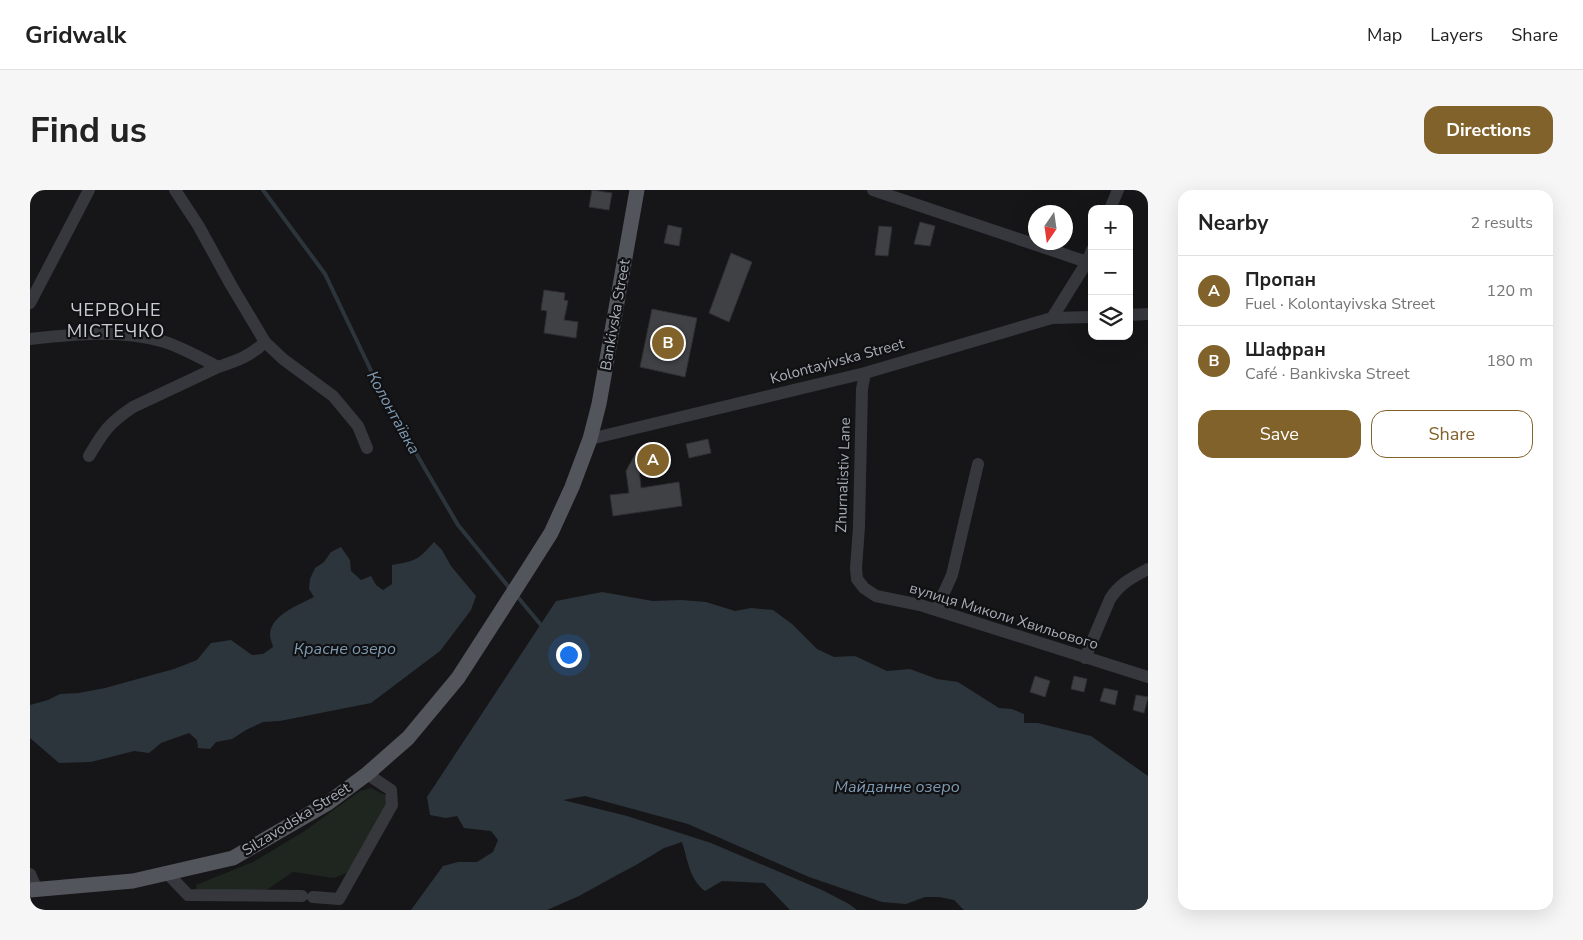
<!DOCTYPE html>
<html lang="en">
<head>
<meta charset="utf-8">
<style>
	:root { --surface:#fff; --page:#f6f6f6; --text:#222; --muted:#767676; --line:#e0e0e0; --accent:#80622a }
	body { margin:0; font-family:"Nunito Sans",sans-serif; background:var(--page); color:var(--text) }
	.controls { position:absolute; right:15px; top:15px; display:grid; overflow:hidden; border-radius:10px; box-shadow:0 5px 20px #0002 }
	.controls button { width:45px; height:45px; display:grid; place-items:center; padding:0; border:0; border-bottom:1px solid var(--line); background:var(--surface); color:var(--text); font:25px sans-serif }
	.compass { position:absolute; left:998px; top:15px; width:45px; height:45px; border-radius:50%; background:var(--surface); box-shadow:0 5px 20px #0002; rotate:193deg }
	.you { position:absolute; left:538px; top:464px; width:18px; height:18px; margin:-12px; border:4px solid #fff; border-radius:50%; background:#1a73e8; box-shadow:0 0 0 8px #1a73e833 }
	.badge { display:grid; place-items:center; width:32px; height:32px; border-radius:50%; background:var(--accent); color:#fff; font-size:16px; font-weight:700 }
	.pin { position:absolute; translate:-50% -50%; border:2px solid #fff; box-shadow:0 1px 5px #0006 }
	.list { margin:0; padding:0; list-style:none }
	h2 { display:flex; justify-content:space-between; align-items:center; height:65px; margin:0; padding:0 20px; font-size:21px }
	h2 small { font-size:16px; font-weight:400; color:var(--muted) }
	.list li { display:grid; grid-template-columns:32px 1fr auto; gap:15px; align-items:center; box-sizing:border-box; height:70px; padding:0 20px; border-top:1px solid var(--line) }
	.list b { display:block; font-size:19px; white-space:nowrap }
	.list p { margin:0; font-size:16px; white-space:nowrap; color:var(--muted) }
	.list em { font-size:16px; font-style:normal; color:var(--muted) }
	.actions { display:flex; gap:10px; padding:15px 20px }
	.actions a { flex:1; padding:11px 0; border:1px solid var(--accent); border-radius:15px; text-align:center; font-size:18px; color:var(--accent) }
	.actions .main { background:var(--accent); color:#fff }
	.icon { flex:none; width:28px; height:28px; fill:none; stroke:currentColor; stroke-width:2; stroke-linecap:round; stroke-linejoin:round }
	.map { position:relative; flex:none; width:1118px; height:720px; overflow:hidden; border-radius:15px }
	header { display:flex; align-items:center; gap:30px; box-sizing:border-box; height:70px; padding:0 25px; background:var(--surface); border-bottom:1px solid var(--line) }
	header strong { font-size:24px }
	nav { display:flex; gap:28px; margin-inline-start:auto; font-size:18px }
	.intro { display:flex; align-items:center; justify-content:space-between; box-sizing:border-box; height:120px; padding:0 30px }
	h1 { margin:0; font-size:35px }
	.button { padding:12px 22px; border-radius:15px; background:var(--accent); color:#fff; font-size:18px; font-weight:700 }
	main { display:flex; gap:30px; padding:0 30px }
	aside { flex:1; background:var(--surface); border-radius:15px; box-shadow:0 5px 20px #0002 }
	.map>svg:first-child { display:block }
	.green { fill:#1e261f }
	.water { fill:#2c353c }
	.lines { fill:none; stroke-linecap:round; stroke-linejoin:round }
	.stream { stroke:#2c353c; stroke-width:4 }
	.building { fill:#404145; stroke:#303034 }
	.minor { stroke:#37383d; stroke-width:12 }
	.major { stroke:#53555c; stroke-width:15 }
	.labels { text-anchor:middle; stroke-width:4.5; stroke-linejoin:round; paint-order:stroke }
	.street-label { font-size:15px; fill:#a8adb8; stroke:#111113 }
	.water-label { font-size:16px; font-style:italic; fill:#7f9bb3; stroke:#111113 }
	.quarter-label { font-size:18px; letter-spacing:1px; fill:#c9ccd4; stroke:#111113 }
</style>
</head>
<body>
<header>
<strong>Gridwalk</strong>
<nav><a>Map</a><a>Layers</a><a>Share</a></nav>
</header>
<div class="intro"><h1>Find us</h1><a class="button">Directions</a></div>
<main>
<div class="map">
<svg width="1118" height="720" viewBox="0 0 1118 720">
	<rect width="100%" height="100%" fill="#161618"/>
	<path class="green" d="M 341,598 L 359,607 L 359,614 L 319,682 L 304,688 L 263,682 L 235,701 L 167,701 L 166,695 L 223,672 L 273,642 L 330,601 Z"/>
	<path class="water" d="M 404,352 L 412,360 L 421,376 L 446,406 L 441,420 L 410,461 L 341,513 L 250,531 L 233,532 L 216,540 L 202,549 L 186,552 L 180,559 L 168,558 L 167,550 L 159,543 L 131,553 L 119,563 L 104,561 L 61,572 L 29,573 L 0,548 L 0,515 L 18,510 L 30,504 L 49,503 L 75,498 L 144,479 L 167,470 L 181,453 L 201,450 L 222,465 L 233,464 L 243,457 C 242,453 240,449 240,445 C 240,425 269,415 284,407 L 279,399 L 280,389 L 285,378 L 294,372 L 301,362 L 311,357 L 320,370 L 321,381 L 331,390 L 341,386 L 346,395 L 353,400 L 362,394 L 362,375 C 386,371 388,370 404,352 Z
		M 572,402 L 623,411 L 651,410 L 676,412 L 705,421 L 721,418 L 743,420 L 762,434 L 787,459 L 804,467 L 825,466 L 857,481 L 880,479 L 907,489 L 928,492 L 969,518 L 982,519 L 994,524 L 994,533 L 1008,533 L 1061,546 L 1118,586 L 1118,720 L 934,720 L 924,710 L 909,707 L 895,707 L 876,714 L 852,712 L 779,687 L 658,634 L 555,606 L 533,610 L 597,626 L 681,653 L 792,700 L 819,714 L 827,720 L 760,720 L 734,693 L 692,691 L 675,701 C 659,689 658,670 652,652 L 634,658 L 606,675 L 589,684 L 549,706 L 517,720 L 381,720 L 413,676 L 428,672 L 447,672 L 463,662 L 468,650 L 461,641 L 434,638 L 427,626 L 416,628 L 400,625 L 397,607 L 526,411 Z"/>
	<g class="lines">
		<path class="stream" d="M 233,0 L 295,84 L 356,212 L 428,335 L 481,400
			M 486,405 L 511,435 L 511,439"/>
	</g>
	<path class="building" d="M 562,0 L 582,3 L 579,20 L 559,17 Z
		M 890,32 L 905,36 L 900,56 L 884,54 Z
		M 638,35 L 652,38 L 649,56 L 634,53 Z
		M 849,36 L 862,37 L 858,66 L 845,65 Z
		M 701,63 L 722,72 L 699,132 L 679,123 Z
		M 514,100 L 535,103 L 534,110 L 538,111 L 534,130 L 548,132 L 546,148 L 514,143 L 517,121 L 511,120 Z
		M 622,119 L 667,128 L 655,187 L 610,177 Z
		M 678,249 L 681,263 L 659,268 L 656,254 Z
		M 607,261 L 616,265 L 609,279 L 611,298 L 649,292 L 652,316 L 583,326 L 580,305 L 599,303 L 596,281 Z
		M 1005,486 L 1020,491 L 1015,507 L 1000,502 Z
		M 1044,486 L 1057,489 L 1054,502 L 1041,499 Z
		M 1074,498 L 1088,501 L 1085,515 L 1070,511 Z
		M 1106,505 L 1118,507 L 1114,523 L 1103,520 Z"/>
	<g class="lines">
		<path class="minor" d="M 145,0 L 168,35 L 201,95 L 235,152 L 253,169 L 303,206 L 328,236 L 337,258
			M 843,0 L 1057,72
			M 1080,19 L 1088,0
			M 0,113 L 59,0
			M 1099,125 L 1118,124
			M 1022,128 L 1057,72 L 1062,60
			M 0,149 C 44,144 92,139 135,152 C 153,158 171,168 188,177 C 206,171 221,166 235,152
			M 835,183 L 832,199 L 829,337 L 826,378 L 827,389 L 834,398 L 846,406 L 890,415 L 1118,487
			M 560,249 L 835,183 L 1022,128 L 1062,127
			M 59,266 C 73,242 79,233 103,217 L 188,177
			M 906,420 L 922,385 L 948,274
			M 1055,468 L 1080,409 C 1090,393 1102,388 1118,379
			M 136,682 L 158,705 L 272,706
			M 0,684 L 7,700
			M 283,707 L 309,709 L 362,615 L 361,600 L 337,584"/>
		<path class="major" d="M 0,700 L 103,691 L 203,668 L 298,613 L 337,584 L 378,548 L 428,488 L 495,384 L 521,343 L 542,297 L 560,249 L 569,214 L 607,0"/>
	</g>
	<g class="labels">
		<g class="street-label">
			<text transform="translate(585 125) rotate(-80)" y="5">Bankivska Street</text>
			<text transform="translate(807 171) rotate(-15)" y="5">Kolontayivska Street</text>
			<text transform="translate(813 285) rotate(-88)" y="5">Zhurnalistiv Lane</text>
			<text transform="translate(974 426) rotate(17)" y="5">вулиця Миколи Хвильового</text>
			<text transform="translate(266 629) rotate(-32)" y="5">Silzavodska Street</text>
		</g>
		<g class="water-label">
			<text transform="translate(364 222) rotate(61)" y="6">Колонтаївка</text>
			<text x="315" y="464">Красне озеро</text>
			<text x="867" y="602">Майданне озеро</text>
		</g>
		<g class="quarter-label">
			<text x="86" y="126">ЧЕРВОНЕ<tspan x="86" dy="21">МІСТЕЧКО</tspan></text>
		</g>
	</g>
</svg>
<div class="controls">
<button>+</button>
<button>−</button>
<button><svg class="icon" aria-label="layers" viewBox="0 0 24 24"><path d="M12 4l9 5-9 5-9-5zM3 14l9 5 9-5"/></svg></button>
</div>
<svg class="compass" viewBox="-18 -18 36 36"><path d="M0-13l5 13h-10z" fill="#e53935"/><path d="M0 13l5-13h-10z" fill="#767676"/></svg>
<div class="you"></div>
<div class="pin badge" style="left:623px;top:270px">A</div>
<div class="pin badge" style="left:638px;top:153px">B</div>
</div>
<aside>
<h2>Nearby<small>2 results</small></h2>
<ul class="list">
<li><span class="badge">A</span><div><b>Пропан</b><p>Fuel · Kolontayivska Street</p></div><em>120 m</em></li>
<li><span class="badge">B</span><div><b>Шафран</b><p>Café · Bankivska Street</p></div><em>180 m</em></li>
</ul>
<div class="actions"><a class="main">Save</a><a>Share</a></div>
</aside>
</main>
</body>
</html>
